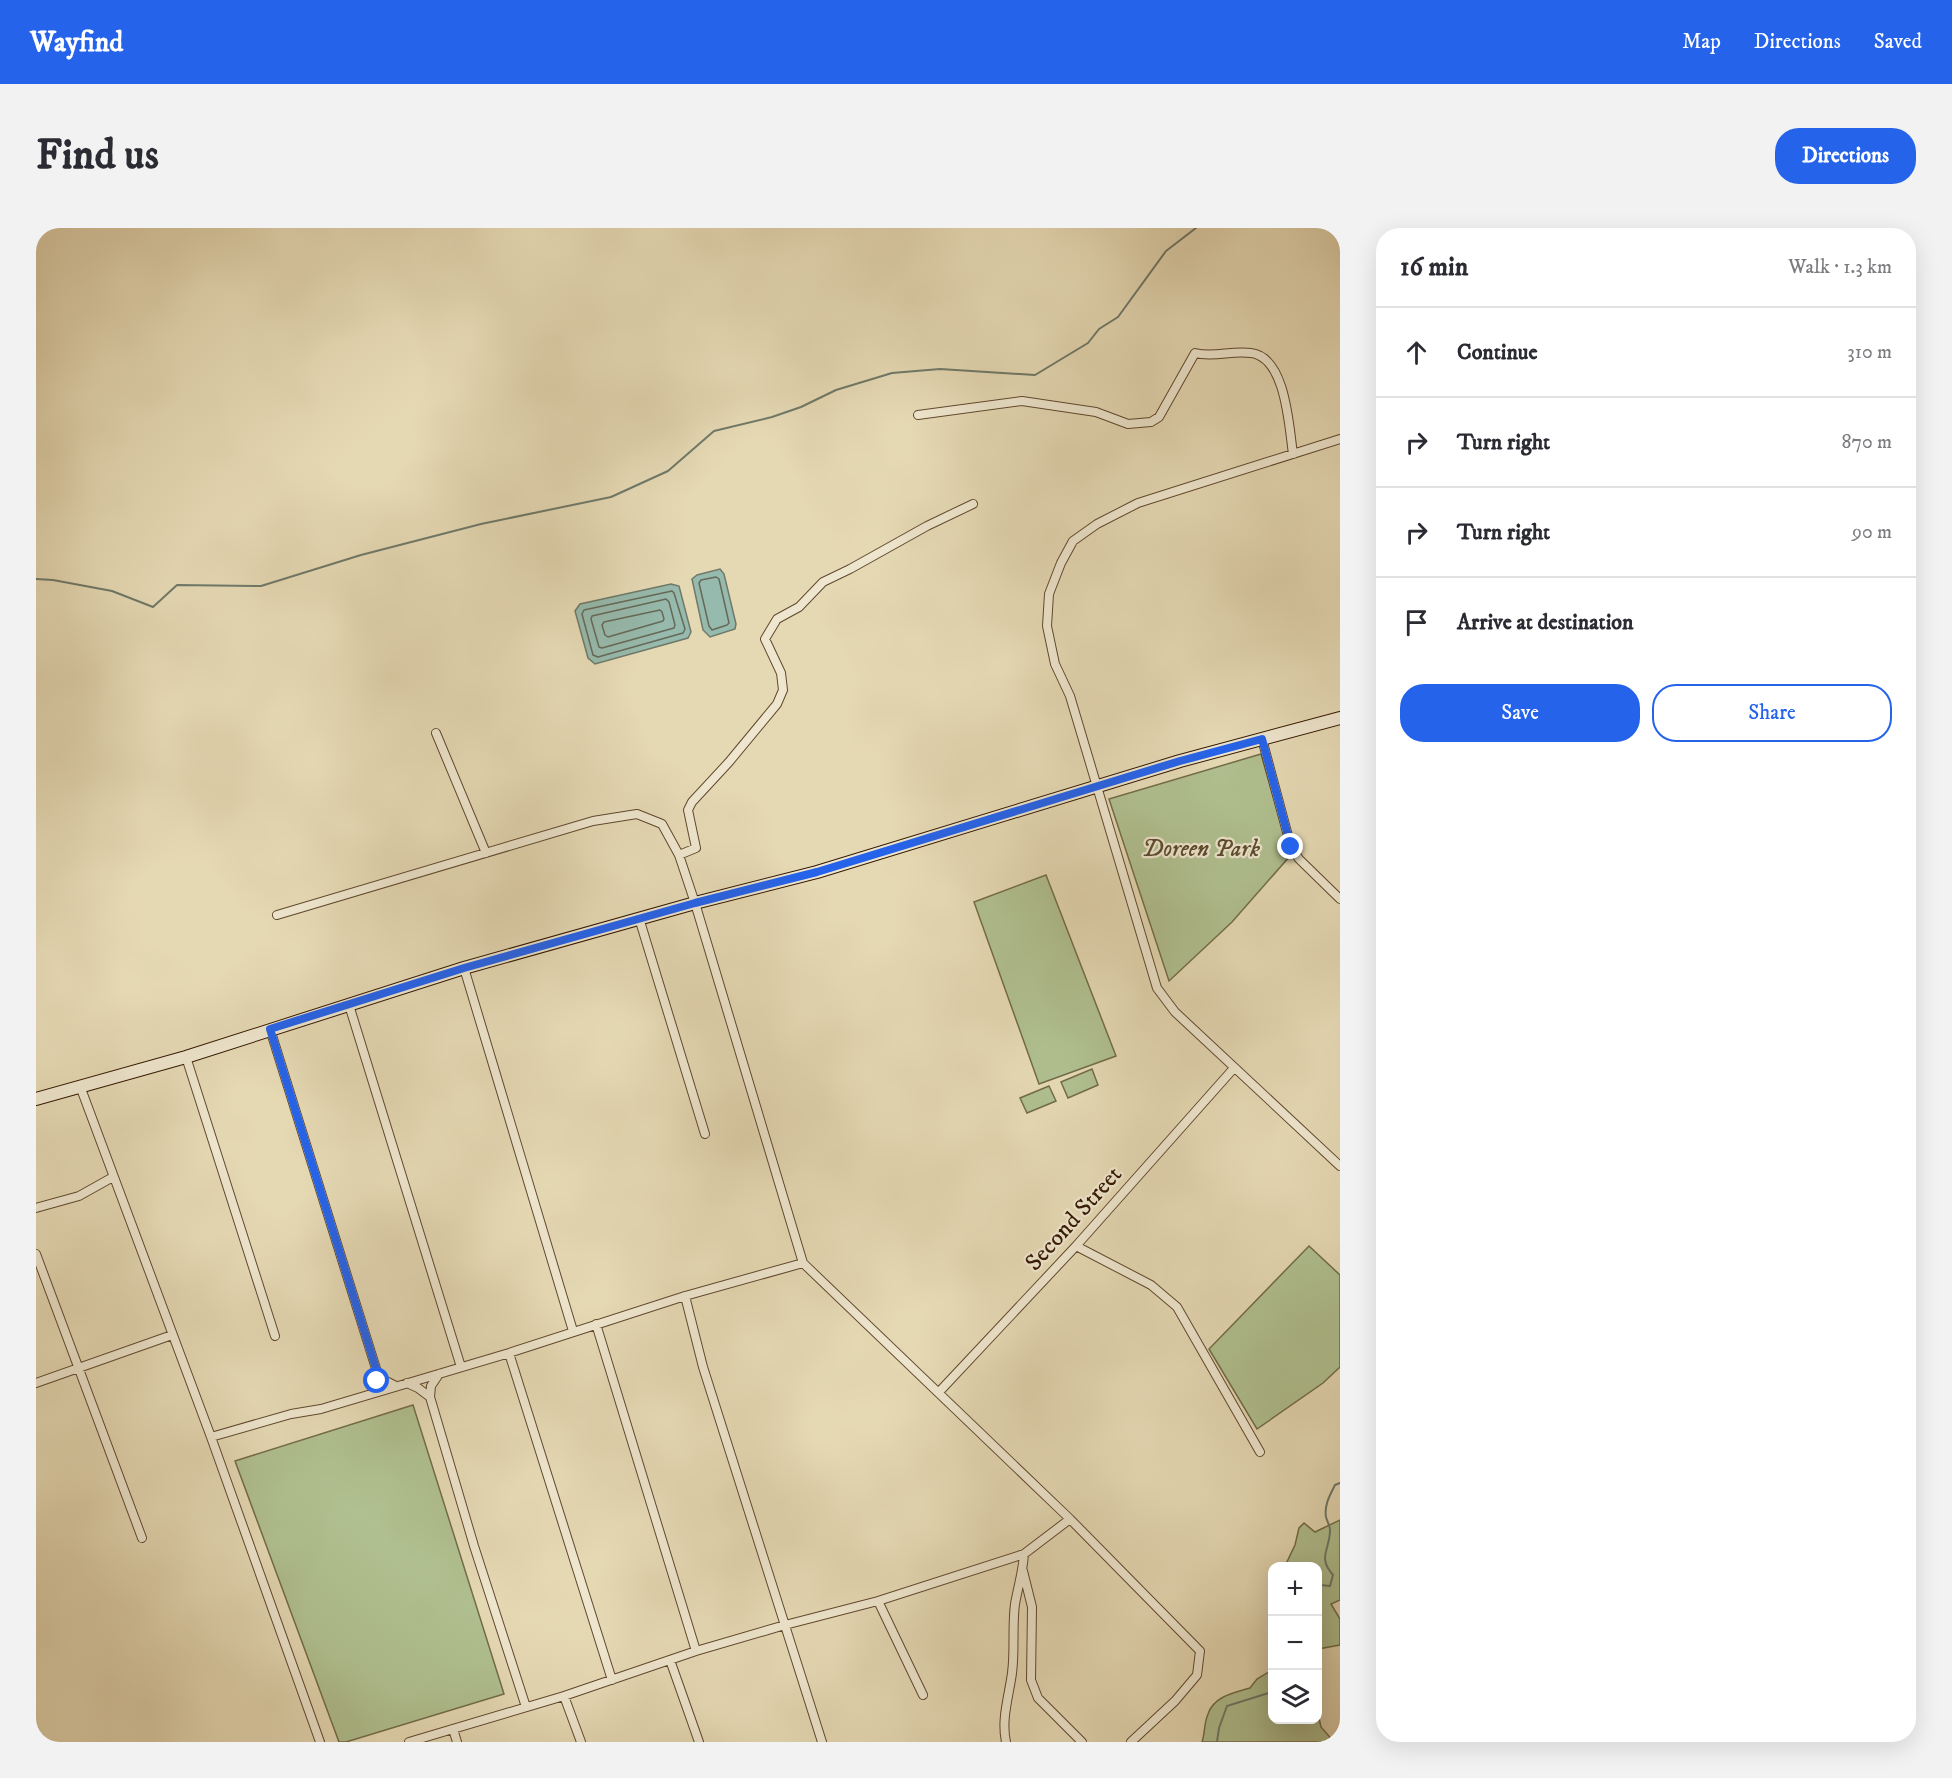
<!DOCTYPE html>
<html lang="en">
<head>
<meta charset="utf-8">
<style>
	:root { --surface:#fff; --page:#f2f2f3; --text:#2b2b33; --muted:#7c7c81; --line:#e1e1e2; --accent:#2563eb }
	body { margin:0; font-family:"IM FELL DW Pica",serif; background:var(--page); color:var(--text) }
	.controls { position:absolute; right:18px; bottom:18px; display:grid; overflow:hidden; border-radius:12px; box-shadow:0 6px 24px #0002 }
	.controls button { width:54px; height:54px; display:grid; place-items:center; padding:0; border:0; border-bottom:2px solid var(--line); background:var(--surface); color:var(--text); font:30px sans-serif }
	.stop { position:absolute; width:18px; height:18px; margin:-14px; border:4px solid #2563eb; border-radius:50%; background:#fff }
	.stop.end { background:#2563eb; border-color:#fff; box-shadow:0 2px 6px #0008 }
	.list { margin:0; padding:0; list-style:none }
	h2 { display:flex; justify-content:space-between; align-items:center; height:78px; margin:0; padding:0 24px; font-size:26px }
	h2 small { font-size:20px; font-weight:400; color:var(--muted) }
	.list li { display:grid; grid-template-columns:39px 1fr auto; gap:18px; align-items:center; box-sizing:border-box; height:90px; padding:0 24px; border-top:2px solid var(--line) }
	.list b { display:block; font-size:22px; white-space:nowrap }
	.list em { font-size:20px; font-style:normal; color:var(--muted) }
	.actions { display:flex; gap:12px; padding:18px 24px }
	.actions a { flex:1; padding:14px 0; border:2px solid var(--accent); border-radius:24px; text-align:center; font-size:21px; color:var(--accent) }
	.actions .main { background:var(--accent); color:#fff }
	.icon { flex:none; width:33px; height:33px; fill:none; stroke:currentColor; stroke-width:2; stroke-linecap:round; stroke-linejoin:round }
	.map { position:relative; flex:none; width:1304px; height:1514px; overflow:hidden; border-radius:24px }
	header { display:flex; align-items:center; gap:36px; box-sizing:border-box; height:84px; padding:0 30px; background:var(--accent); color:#fff }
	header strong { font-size:28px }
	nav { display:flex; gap:33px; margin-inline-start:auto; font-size:21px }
	.intro { display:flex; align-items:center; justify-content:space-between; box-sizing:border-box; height:144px; padding:0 36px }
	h1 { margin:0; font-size:42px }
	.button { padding:15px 27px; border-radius:24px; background:var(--accent); color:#fff; font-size:21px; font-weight:700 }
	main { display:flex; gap:36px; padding:0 36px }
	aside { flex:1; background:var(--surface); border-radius:24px; box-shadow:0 6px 24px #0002 }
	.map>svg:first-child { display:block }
	.green { fill:#b0c090; stroke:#726c49; stroke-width:1.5 }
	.water { fill:#96baad; stroke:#6f7969; stroke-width:1.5 }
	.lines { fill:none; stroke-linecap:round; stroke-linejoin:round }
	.shore { stroke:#656958; stroke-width:1.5 }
	.stream { stroke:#6f7969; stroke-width:2 }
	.minor-casing { stroke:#60482e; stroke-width:10 }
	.secondary-casing { stroke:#341802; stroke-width:14 }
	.minor { stroke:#eee6ce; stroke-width:8 }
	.secondary { stroke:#eee6ce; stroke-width:12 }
	.route { stroke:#2563eb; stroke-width:8 }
	.labels { text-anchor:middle; stroke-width:4.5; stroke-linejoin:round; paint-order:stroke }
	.park-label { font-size:24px; font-style:italic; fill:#594a2d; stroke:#eee6ce }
	.street-label { font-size:24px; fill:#341802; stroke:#eee6ce }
</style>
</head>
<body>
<header>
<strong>Wayfind</strong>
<nav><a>Map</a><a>Directions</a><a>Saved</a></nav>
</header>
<div class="intro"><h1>Find us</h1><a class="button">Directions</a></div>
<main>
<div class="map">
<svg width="1304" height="1514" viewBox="0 0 1304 1514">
	<rect width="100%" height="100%" fill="#e5d9b4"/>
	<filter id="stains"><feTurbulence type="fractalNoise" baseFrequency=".00333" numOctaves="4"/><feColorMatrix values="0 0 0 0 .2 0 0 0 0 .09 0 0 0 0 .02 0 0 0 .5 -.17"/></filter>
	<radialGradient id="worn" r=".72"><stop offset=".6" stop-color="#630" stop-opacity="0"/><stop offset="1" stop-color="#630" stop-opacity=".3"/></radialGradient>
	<path class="green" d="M 1225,526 L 1254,628 L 1196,694 L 1133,753 L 1073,571 Z
		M 1010,647 L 1080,828 L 1003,856 L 938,674 Z
		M 1056,841 L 1062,857 L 1032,870 L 1025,854 Z
		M 1013,858 L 1020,873 L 991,885 L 984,870 Z
		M 1273,1018 L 1304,1047 L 1304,1139 L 1287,1155 L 1221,1201 L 1173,1121 Z
		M 377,1177 L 468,1466 L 310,1514 L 303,1514 L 199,1233 Z
		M 1304,1292 L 1304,1372 L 1295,1376 L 1304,1391 L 1304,1417 L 1282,1421 L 1282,1338 L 1249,1338 L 1259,1317 L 1263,1300 L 1268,1295 L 1279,1304 Z
		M 1236,1442 L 1236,1492 L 1282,1492 L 1282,1486 L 1285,1499 L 1298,1514 L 1166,1514 C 1169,1505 1168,1495 1172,1486 C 1178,1468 1198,1465 1214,1460 L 1221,1451 Z"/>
	<path class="water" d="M 684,341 L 688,346 L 700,396 L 699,401 L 674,409 L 667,402 L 656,351 L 661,347 Z
		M 635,356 L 643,358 L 655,404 L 652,410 L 559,436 L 552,430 L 539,383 L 544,376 Z"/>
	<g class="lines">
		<path class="shore" d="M 680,349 L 683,351 L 693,395 L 691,397 L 676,402 L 673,398 L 663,355 L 665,352 Z
			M 636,363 L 638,365 L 649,401 L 647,405 L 562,429 L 557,427 L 546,386 L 548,382 Z
			M 630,371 L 633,374 L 639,397 L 638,400 L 566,420 L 563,419 L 555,391 L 556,388 Z
			M 624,382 L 626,384 L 628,391 L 627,393 L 572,409 L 569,407 L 566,397 L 568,394 Z"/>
		<path class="stream" d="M 0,351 L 17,352 L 76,363 L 117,379 L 141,357 L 225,358 L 325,327 L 445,296 L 575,269 L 632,243 L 678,203 L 736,189 L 765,179 L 800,162 L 856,145 L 904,141 L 999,147 L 1052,115 L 1063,101 L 1082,89 L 1130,23 L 1160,0
			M 1282,1355 L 1285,1357 L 1294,1358 L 1297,1347 C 1281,1329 1294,1322 1294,1302 C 1294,1298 1291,1293 1290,1289 C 1288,1277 1294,1267 1299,1257 L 1304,1255
			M 1181,1514 L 1183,1500 L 1191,1478 L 1236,1464"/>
		<defs>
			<path id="minor" d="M 882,187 L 986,173 L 1060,184 L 1092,196 L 1115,194 L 1123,189 L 1159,125 C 1178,130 1196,122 1215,125 C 1250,129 1253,199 1257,226
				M 1304,211 L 1102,275 L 1061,296 L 1037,313 L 1025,335 L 1013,366 L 1011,398 L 1019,436 L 1034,468 L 1121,760 L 1139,784 L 1304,938
				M 400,505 L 450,625
				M 1226,511 L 1255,619 L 1263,631 L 1304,671
				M 643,627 L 660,620 L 652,582 L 656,574 L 693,534 L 741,476 L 747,462 L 745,445 L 729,411 L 741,391 L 763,379 L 787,354 L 814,341 L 891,298 L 937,276
				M 241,687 L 557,593 L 601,586 L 626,596 L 643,627 L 659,675 L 767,1035 L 1034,1291 L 1164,1423 L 1161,1447 L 1139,1473 L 1095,1514
				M 603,690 L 669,906
				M 428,740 L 537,1103
				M 313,777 L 425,1139
				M 234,801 L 342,1147 L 346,1151 L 360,1158
				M 150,829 L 239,1108
				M 44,858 L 175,1209 L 284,1514
				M 0,980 L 43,968 L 77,949
				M 1040,1018 L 1115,1057 L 1141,1079 L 1224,1224
				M 0,1026 L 106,1310
				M 649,1068 L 667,1139 L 786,1514
				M 560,1096 L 660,1423
				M 473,1125 L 576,1452
				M 0,1155 L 136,1107
				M 371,1155 L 382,1160 L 394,1169 L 438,1318 L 490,1479
				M 903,1164 L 1040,1018 L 1198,840
				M 394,1169 L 395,1158 L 403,1146
				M 175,1209 L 255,1186 L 285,1181 L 473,1125 L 649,1068 L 767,1035
				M 987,1343 L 996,1379 L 995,1452 L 1002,1470 L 1046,1514
				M 842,1373 L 887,1467
				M 634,1432 L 663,1514
				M 528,1468 L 545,1514
				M 417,1501 L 421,1514
				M 373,1514 L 528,1468 L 660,1423 L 749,1397 L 842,1373 L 988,1326 L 1034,1291
				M 970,1514 C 965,1491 973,1468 976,1445 C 979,1423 976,1399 979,1376 C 982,1359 987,1343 988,1326"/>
			<path id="secondary" d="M 0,871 L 150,829 L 428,740 L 659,675 L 781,644 L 1144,533 L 1304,490"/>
		</defs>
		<use href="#minor" class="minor-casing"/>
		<use href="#secondary" class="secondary-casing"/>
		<use href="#minor" class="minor"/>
		<use href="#secondary" class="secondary"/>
	</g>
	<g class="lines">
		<path class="route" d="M 341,1153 L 342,1147 L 234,801 L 428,740 L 659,675 L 781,644 L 1144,533 L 1226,511 L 1255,619"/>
	</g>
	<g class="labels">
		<g class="park-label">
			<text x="1165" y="628">Doreen Park</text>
		</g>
		<g class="street-label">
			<text transform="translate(1037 990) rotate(-48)" y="8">Second Street</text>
		</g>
	</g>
	<rect width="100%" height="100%" filter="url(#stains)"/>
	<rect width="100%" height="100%" fill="url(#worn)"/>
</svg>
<div class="controls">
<button>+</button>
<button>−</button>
<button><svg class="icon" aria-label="layers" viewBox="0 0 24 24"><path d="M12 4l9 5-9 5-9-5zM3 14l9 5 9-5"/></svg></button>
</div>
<div class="stop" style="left:341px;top:1153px"></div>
<div class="stop end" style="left:1255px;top:619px"></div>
</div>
<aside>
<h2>16 min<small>Walk · 1.3 km</small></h2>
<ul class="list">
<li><svg class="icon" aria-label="ahead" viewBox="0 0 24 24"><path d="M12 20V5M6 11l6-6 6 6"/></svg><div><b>Continue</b></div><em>310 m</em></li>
<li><svg class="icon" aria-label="right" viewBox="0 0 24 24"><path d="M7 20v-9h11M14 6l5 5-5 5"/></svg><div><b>Turn right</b></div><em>870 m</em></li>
<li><svg class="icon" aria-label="right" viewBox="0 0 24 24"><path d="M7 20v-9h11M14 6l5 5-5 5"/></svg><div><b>Turn right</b></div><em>90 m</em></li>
<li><svg class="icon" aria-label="arrive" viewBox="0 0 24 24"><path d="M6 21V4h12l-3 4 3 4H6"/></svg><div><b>Arrive at destination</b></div></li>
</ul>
<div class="actions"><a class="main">Save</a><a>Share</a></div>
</aside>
</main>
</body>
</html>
